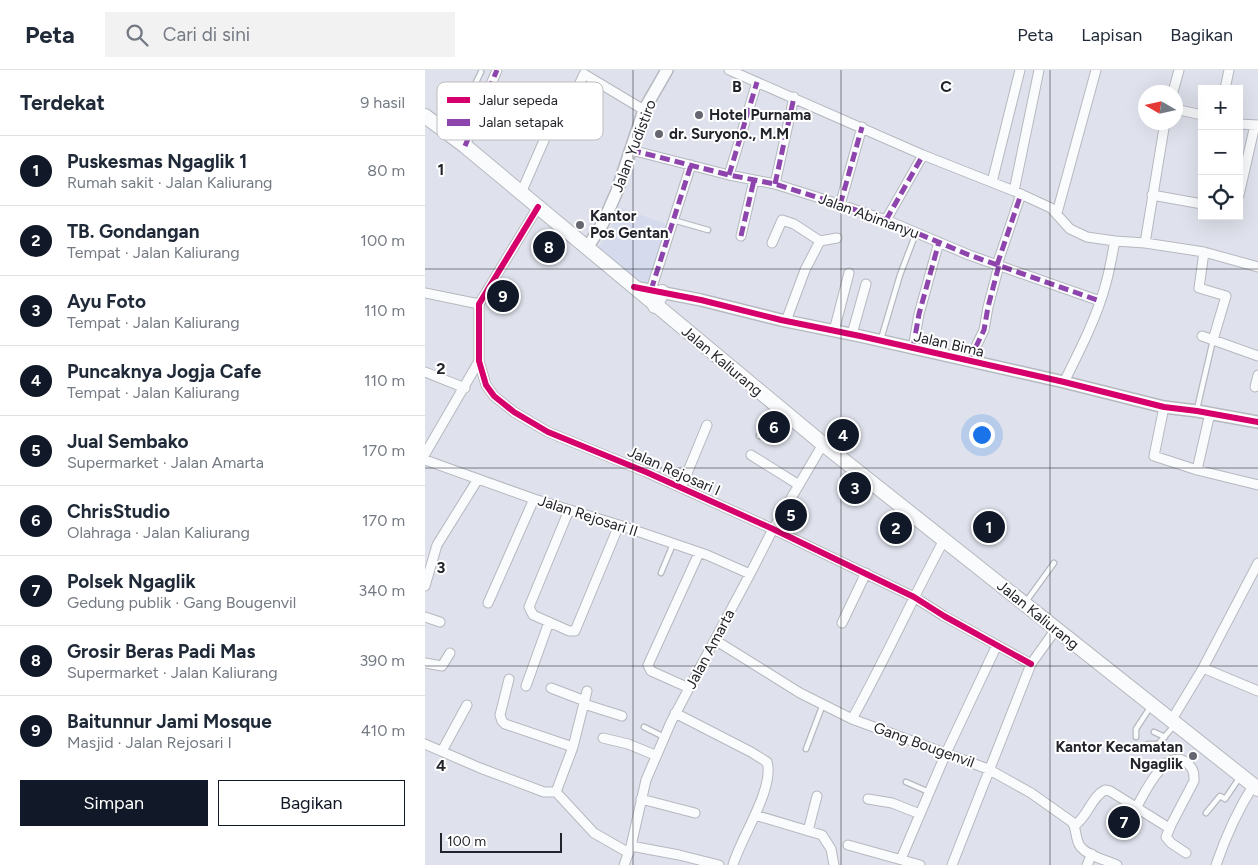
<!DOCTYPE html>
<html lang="id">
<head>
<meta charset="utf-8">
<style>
	:root { --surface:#fff; --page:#f2f2f3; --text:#1f2937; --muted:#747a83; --line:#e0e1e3; --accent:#111827 }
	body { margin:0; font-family:Figtree,sans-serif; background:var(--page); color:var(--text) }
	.controls { position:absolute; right:15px; top:15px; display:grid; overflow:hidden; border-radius:0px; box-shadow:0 5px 20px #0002 }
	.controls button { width:45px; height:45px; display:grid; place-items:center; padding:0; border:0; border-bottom:1px solid var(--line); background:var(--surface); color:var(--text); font:25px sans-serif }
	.compass { position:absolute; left:713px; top:15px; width:45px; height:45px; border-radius:50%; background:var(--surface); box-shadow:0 5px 20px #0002; rotate:279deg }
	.scale { position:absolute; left:15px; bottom:12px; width:122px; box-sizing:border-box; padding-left:5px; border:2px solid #23242b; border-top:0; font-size:14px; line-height:18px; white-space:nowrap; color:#23242b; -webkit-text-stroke:4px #fff; paint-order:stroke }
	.you { position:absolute; left:556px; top:364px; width:18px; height:18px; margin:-12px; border:4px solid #fff; border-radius:50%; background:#1a73e8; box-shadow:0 0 0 8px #1a73e833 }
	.badge { display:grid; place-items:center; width:32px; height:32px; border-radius:50%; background:var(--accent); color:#fff; font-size:16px; font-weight:700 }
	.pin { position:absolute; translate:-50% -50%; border:2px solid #fff; box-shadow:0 1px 5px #0006 }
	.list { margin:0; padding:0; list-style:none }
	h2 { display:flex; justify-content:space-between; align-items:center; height:65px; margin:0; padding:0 20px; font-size:21px }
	h2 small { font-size:16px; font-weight:400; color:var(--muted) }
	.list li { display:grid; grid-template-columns:32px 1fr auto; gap:15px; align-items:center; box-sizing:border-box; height:70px; padding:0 20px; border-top:1px solid var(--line) }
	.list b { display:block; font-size:19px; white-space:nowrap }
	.list p { margin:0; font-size:16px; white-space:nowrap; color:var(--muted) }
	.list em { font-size:16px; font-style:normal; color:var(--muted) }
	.actions { display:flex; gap:10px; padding:15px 20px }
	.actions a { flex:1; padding:11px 0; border:1px solid var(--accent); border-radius:0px; text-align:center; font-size:18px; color:var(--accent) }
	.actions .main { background:var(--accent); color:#fff }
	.icon { flex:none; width:28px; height:28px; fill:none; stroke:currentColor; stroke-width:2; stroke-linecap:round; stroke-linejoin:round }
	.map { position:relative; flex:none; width:833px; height:795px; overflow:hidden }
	header { display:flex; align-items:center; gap:30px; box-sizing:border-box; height:70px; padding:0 25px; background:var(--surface); border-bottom:1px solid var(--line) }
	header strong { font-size:24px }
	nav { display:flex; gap:28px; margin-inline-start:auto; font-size:18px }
	.search { width:350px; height:45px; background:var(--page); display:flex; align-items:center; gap:12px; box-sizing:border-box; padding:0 18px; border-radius:0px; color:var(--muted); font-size:19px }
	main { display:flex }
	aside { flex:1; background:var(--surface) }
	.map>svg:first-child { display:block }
	.built { fill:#d5daed }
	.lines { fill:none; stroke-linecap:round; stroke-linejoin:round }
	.minor-tunnel { stroke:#b9bcc5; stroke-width:9; stroke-dasharray:9 4.5; stroke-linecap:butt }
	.service-casing { stroke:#b5b8bf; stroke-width:7 }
	.minor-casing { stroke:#b5b8bf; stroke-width:11 }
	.tertiary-casing { stroke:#b5b8bf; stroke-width:14 }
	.primary-casing { stroke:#b5b8bf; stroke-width:16 }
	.service { stroke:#fafbfc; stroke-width:4.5 }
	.minor { stroke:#fafbfc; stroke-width:9 }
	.tertiary { stroke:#fafbfc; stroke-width:11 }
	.primary { stroke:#fafbfc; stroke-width:14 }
	.quiet { stroke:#8e44ad; stroke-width:5; stroke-dasharray:10 5; stroke-linecap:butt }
	.cycleway-casing { stroke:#fff; stroke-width:9 }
	.cycleway { stroke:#d6006c; stroke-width:6 }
	.grid { fill:none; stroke:#23242b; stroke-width:1; stroke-opacity:0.55 }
	.poi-dot { fill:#65666f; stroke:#fff; stroke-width:2 }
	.labels { text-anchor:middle; stroke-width:4; stroke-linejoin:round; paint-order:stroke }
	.poi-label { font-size:15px; font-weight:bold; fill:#23242b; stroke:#fff; text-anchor:start }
	.street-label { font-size:15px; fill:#23242b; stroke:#fff }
	.key { fill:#fff; stroke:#bdbdbf; stroke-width:1 }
	.key-label { font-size:14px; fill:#23242b }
	.grid-label { font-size:16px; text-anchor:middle; font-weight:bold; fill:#23242b; stroke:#fff; stroke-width:4; stroke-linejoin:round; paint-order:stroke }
</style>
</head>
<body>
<header>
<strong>Peta</strong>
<div class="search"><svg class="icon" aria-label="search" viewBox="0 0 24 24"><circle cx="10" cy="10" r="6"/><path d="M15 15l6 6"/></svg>Cari di sini</div>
<nav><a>Peta</a><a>Lapisan</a><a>Bagikan</a></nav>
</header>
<main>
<aside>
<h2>Terdekat<small>9 hasil</small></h2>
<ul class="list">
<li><span class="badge">1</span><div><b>Puskesmas Ngaglik 1</b><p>Rumah sakit · Jalan Kaliurang</p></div><em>80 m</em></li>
<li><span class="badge">2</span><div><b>TB. Gondangan</b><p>Tempat · Jalan Kaliurang</p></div><em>100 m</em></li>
<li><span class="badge">3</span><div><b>Ayu Foto</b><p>Tempat · Jalan Kaliurang</p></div><em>110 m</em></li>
<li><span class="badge">4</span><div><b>Puncaknya Jogja Cafe</b><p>Tempat · Jalan Kaliurang</p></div><em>110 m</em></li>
<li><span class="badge">5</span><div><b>Jual Sembako</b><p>Supermarket · Jalan Amarta</p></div><em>170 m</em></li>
<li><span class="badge">6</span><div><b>ChrisStudio</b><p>Olahraga · Jalan Kaliurang</p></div><em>170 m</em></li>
<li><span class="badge">7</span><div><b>Polsek Ngaglik</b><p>Gedung publik · Gang Bougenvil</p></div><em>340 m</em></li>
<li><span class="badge">8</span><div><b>Grosir Beras Padi Mas</b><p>Supermarket · Jalan Kaliurang</p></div><em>390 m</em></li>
<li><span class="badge">9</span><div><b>Baitunnur Jami Mosque</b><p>Masjid · Jalan Rejosari I</p></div><em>410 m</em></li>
</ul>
<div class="actions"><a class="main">Simpan</a><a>Bagikan</a></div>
</aside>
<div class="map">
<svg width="833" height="795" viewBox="0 0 833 795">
	<rect width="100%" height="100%" fill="#dfe2ec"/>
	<path class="built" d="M 194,137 L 244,155 L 226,214 L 213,214 L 171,180 L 184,164 Z"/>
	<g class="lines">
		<path class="minor-tunnel" d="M 766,689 L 770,683"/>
		<defs>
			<path id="service" d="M 26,64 L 56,2
				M 248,150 L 283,160
				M 456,269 L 475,205 L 491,163
				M 772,339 L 788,270
				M 334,366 L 350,336
				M 236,503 L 248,474
				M 600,533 L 629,493
				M 219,657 L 239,667
				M 729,662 L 740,667
				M 711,667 L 711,659 L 726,636
				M 723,674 L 733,674 L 749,656
				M 381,679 L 398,634
				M 481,712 L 504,722
				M 781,743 L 795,726 L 800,729 L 815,707"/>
			<path id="minor" d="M 304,0 L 498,85 L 589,121 L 626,138 L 645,159 L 662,167 L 690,171 L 720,173 L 779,182 L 833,197
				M 800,19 L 804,0
				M 748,22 L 754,0
				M 750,39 L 777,45
				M 814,54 L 833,55
				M 40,76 L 72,0
				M 206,80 L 304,105 L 350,114 L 401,130 L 461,150 L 544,185 L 675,231
				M 304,105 L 332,12
				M 567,112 L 595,0
				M 350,114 L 369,27
				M 589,121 L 614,0
				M 96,123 L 124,59 L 138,50 L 159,4 L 219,40
				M 727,125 L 777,134
				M 814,125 L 830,55
				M 415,135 L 437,57
				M 113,137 L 54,234 L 54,291 L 61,315 L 69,326 L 89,342 L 123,362 L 221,402 L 348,459 L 489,527 L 519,546 L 606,594
				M 632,143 L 671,0
				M 461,150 L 498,85
				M 316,166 L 329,110
				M 347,173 L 357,150 L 369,154 L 395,171
				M 720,173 L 740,52
				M 779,182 L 774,218 L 801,226 L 788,270
				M 572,195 L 596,124
				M 226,220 L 266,95
				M 0,223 L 54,234
				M 361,251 L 380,200 L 395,171 L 412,168
				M 409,261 L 424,203
				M 427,264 L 441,214
				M 777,266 L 833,286
				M 488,278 L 494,244 L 514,172
				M 544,291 L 559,260 L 563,237 L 574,195
				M 0,302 L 40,318
				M 639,312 C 655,280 672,247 681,213 C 685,199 687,185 690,171
				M 830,317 L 833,305
				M 739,337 L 729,386 L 772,400 L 833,415
				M 0,384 L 54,291
				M 326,385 L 374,415
				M 0,390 L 109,429 L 194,455 L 282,485 L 325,504
				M 772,400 L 785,343
				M 256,418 L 282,355
				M 0,516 L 12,475 L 53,409
				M 63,533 L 109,429
				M 0,547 L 15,552
				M 124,552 L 108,545 L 104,537 L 144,440
				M 417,553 L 441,503
				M 290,570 L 375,623 L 427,649 L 563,699 L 606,723 L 647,752 C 652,759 650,769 655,776 C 662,786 681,790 692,795
				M 0,593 L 17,596 L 25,583
				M 778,598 L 833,621
				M 84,609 L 75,645 L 77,651 L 80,654 L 148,677
				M 101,616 L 124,552 L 144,561 L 150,561 L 194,455
				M 126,618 L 160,631
				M 264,618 L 226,601 L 223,595 L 274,483
				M 159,634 L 197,646
				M 250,643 L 326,682 L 342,692 C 350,718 315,769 308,795
				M 427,649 C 460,590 487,529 519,470
				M 746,651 L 778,598 L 833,493
				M 178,668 L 203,674 L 230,685
				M 0,674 L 55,698 L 119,722 L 131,722 L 169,763 L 204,783
				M 17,681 L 42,635
				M 131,722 L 148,677 L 162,621
				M 216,729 L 270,743
				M 443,729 L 467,733 L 495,744
				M 711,738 C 719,724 742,674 763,694 C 769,699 769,704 769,711 L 746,755 L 741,767 L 746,773 L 761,783
				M 330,745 L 397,765 L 406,779 L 409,795
				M 649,756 C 663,747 666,727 680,720 L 685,721 L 744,758
				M 383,761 L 392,726
				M 423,775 L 495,795
				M 206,776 L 254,785 L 294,795
				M 476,789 L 521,683 L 572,575
				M 199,795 L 206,776 L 221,710 L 246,652 L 325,504 L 348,459 L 398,374
				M 527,795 L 606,594 L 631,559
				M 662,795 L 667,784
				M 791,795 C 801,766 812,741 828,716"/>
			<path id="tertiary" d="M 162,178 L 178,153 L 192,121 L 219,40 L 242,0
				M 209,217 L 276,230 L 356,250 L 435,266 L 639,312 L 739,337 L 772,341 L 833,352"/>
			<path id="primary" d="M 0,46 L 40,76 L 398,374 L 833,719
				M 230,236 L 237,222"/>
		</defs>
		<use href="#service" class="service-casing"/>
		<use href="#minor" class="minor-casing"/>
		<use href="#tertiary" class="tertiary-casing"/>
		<use href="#primary" class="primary-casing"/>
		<use href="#service" class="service"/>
		<use href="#minor" class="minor"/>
		<use href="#tertiary" class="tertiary"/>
		<use href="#primary" class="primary"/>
		<path class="quiet" d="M 40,76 L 72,0
			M 206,80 L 304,105 L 350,114 L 401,130 L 461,150 L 544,185 L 675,231
			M 304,105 L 332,12
			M 350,114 L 369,27
			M 415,135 L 437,57
			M 461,150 L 498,85
			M 316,166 L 329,110
			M 572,195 L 596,124
			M 226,220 L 266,95
			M 488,278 L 494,244 L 514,172
			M 544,291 L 559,260 L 563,237 L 574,195"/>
		<defs>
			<path id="cycleway" d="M 113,137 L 54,234 L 54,291 L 61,315 L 69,326 L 89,342 L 123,362 L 221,402 L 348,459 L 489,527 L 519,546 L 606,594
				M 209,217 L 276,230 L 356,250 L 435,266 L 639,312 L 739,337 L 772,341 L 833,352"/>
		</defs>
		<use href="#cycleway" class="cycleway-casing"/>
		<use href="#cycleway" class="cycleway"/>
	</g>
	<path class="grid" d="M 208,0 L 208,795M 416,0 L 416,795M 625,0 L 625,795M 0,199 L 833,199M 0,398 L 833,398M 0,596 L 833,596"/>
	<g class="poi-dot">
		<circle cx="274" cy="45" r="5"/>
		<circle cx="234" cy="64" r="5"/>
		<circle cx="155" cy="155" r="5"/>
		<circle cx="768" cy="686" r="5"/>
	</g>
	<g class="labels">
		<g class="poi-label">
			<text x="284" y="50">Hotel Purnama</text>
			<text x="244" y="69">dr. Suryono., M.M</text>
			<text x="165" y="151">Kantor<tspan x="165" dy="17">Pos Gentan</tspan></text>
			<text x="758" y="682" text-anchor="end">Kantor Kecamatan<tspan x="758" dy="17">Ngaglik</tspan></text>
		</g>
		<g class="street-label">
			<text transform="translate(209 76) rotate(-69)" y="5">Jalan Yudistiro</text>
			<text transform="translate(444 146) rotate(20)" y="5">Jalan Abimanyu</text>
			<text transform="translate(524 274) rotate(13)" y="5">Jalan Bima</text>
			<text transform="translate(297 291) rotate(40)" y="5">Jalan Kaliurang</text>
			<text transform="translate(249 401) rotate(24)" y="5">Jalan Rejosari I</text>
			<text transform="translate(163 446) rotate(18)" y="5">Jalan Rejosari II</text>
			<text transform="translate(613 545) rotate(39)" y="5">Jalan Kaliurang</text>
			<text transform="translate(285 579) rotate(-62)" y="5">Jalan Amarta</text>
			<text transform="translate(499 675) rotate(20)" y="5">Gang Bougenvil</text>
		</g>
	</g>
	<rect x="12" y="12" width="166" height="58" rx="8" class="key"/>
	<rect x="22" y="27" width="23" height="6" fill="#d6006c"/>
	<rect x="22" y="49" width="23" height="7" fill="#8e44ad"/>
	<g class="key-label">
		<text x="54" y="35">Jalur sepeda</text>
		<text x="54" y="57">Jalan setapak</text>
	</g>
	<g class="grid-label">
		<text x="312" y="22">B</text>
		<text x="521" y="22">C</text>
		<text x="16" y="105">1</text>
		<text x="16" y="304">2</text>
		<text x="16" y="503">3</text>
		<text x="16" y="701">4</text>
	</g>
</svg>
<div class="controls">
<button>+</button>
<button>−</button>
<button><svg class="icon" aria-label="locate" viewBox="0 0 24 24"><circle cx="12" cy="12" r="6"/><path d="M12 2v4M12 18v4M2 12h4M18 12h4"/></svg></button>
</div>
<svg class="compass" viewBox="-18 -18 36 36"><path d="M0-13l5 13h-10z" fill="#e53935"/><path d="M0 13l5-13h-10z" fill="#747a83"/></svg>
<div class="scale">100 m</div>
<div class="you"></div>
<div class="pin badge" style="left:564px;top:457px">1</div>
<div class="pin badge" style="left:471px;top:458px">2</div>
<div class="pin badge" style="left:430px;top:418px">3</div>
<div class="pin badge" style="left:418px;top:365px">4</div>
<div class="pin badge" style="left:366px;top:445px">5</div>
<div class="pin badge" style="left:349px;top:357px">6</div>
<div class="pin badge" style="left:699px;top:752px">7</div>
<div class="pin badge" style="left:124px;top:177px">8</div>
<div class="pin badge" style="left:78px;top:226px">9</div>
</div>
</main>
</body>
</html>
